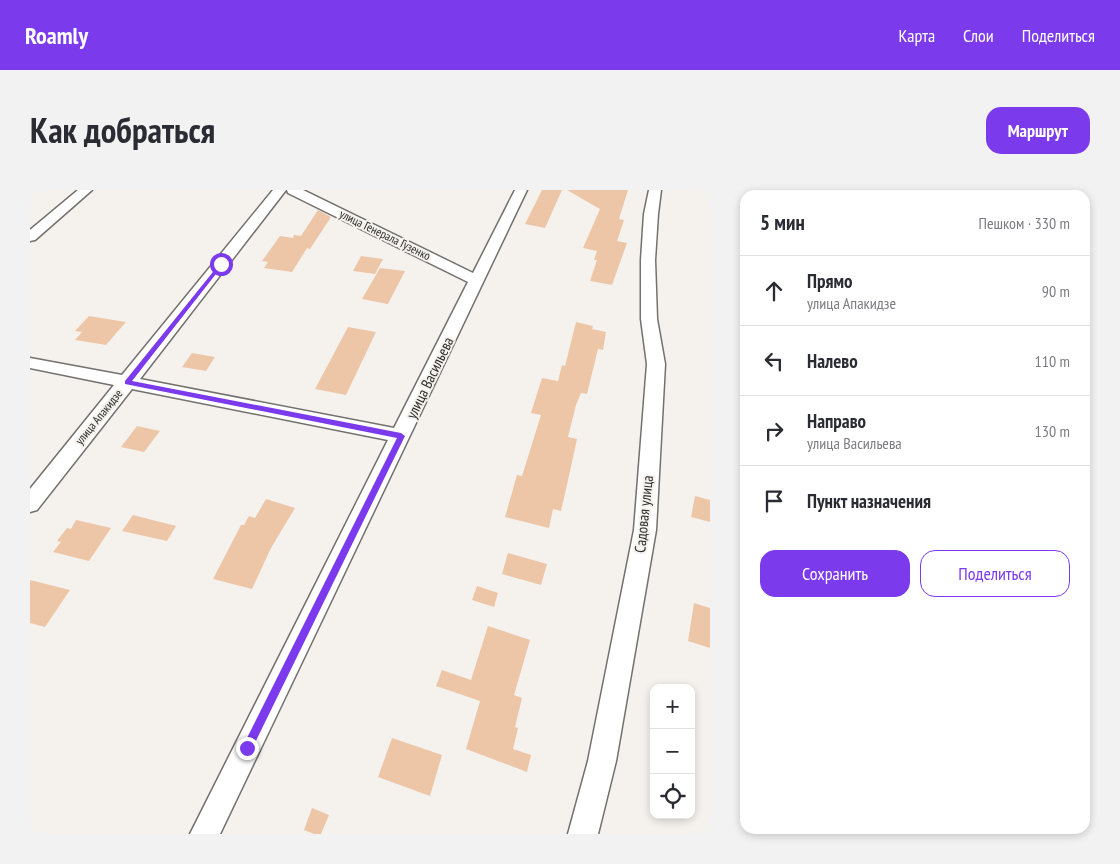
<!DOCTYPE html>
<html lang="ru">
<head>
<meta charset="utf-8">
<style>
	:root { --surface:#fff; --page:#f2f2f3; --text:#2b2b33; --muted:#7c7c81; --line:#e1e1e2; --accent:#7c3aed }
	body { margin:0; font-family:"PT Sans Narrow",sans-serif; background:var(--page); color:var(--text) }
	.controls { position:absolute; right:15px; bottom:15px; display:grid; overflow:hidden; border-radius:10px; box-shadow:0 2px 8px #0003 }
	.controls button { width:45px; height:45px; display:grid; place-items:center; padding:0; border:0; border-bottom:1px solid var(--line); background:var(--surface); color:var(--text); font:25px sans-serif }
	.stop { position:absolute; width:15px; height:15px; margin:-11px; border:4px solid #7c3aed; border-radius:50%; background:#fff }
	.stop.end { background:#7c3aed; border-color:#fff; box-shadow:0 1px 5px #0008 }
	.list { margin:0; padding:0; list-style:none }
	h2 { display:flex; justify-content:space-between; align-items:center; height:65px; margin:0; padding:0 20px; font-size:21px }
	h2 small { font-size:16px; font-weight:400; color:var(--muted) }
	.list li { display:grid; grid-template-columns:32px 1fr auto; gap:15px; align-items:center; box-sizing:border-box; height:70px; padding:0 20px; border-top:1px solid var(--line) }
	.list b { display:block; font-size:19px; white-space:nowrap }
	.list p { margin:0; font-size:16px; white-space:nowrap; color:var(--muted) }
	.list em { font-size:16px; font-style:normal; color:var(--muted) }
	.actions { display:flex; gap:10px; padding:15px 20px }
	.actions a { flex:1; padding:11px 0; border:1px solid var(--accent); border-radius:15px; text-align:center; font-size:18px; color:var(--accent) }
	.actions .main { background:var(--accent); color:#fff }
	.icon { flex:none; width:28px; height:28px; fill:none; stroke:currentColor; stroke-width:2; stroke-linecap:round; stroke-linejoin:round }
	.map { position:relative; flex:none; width:680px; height:644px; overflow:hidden; border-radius:15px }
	header { display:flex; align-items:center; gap:30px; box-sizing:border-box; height:70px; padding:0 25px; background:var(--accent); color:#fff }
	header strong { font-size:24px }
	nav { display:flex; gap:28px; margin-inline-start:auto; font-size:18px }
	.intro { display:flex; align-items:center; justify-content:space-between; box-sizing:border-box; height:120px; padding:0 30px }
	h1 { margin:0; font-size:35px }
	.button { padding:12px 22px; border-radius:15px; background:var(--accent); color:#fff; font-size:18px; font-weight:700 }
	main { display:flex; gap:30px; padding:0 30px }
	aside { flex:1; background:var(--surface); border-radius:15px; box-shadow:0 2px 8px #0003 }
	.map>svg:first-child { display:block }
	.building { fill:#edc6a8 }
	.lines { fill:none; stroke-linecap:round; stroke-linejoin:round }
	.minor-casing { stroke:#73716e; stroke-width:3 }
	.minor { fill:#fff; fill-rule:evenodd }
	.route { fill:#7c3aed }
	.labels { text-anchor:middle; stroke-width:4; stroke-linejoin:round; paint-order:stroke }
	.far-street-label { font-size:12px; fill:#2b2a29; stroke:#f5f2ee }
	.street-label { font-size:15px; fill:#2b2a29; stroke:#f5f2ee }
</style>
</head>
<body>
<header>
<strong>Roamly</strong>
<nav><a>Карта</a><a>Слои</a><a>Поделиться</a></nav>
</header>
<div class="intro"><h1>Как добраться</h1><a class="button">Маршрут</a></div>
<main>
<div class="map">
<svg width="680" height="644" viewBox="0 0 680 644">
	<rect width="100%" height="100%" fill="#f5f2ee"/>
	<path class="building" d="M 512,0 L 532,0 L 515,38 L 495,34 Z
		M 537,0 L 598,0 L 589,29 L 594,30 L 587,51 L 597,53 L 582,95 L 560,91 L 567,70 L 564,70 L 567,61 L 553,58 L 570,19 Z
		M 288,20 L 301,27 L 280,59 L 277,58 L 262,82 L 234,78 L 238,72 L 232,71 L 250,46 L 263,48 L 264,45 L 271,46 Z
		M 331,66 L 353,69 L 345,84 L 323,81 Z
		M 350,78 L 375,81 L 358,114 L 332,109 Z
		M 59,126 L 96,132 L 76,155 L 45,150 L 52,142 L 45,141 Z
		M 546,132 L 563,136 L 562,139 L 576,142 L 573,160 L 568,159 L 557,204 L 551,203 L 546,215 L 538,247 L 547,249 L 537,295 L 531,321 L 523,319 L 519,338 L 475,327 L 487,285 L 492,286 L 511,225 L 501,223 L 512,188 L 528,191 L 532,175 L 535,176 Z
		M 318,137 L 346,142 L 316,205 L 285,199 Z
		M 162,163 L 185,167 L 176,181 L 152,177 Z
		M 107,236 L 130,241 L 114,262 L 91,257 Z
		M 665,306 L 680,310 L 680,332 L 661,327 Z
		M 236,309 L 265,318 L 241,358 L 222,399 L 183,389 L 211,335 L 214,335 L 219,326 L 225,328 Z
		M 103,325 L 146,336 L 137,351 L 92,341 Z
		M 46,330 L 81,338 L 59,371 L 23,362 L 31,352 L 27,351 L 37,338 L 41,339 Z
		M 478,363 L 517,374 L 511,395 L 472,384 Z
		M 0,390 L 40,400 L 15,437 L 0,433 Z
		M 447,396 L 468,403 L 464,417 L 442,410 Z
		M 664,413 L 680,418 L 680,458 L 658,451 Z
		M 458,436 L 500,450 L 484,505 L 492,508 L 485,537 L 488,538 L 483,559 L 501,565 L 497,582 L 436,559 L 450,511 L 406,496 L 412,480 L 441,490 Z
		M 362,548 L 412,565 L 400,606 L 348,587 Z
		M 282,618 L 299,625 L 291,644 L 284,644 L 274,640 Z"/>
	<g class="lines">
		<defs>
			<path id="minor" d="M 48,0 L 62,0 L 5,50 L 0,51 L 0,40 Z
				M 243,0 L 256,0 L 110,189 L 364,238 L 438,92 L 258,3 L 257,0 L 273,0 L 443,83 L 485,0 L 497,0 L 190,644 L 160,644 L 358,250 L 102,199 L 7,320 L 0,322 L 0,299 L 84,195 L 0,178 L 0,168 L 92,185 Z
				M 619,0 L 631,0 L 628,24 L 625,70 L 627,129 L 635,174 L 626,340 L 586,571 L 568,644 L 538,644 L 558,571 L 604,340 L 617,174 L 611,129 L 611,70 L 614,24 Z"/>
		</defs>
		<use href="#minor" class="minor-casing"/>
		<use href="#minor" class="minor"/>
	</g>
	<path class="route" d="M 191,72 L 193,75 L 102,191 L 371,243 L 375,246 L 221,561 L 217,563 L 214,561 L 212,558 L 367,248 L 95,194 L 95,191 Z"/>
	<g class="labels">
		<g class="far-street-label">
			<text transform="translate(355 45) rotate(26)" y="4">улица Генерала Гузенко</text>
			<text transform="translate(69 227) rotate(-51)" y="4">улица Апакидзе</text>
		</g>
		<g class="street-label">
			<text transform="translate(400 188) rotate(-64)" y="5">улица Васильева</text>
			<text transform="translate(614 324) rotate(-84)" y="5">Садовая улица</text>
		</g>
	</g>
</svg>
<div class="controls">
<button>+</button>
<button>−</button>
<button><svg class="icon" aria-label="locate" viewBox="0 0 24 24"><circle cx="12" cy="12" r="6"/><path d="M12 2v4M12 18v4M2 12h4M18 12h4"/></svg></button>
</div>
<div class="stop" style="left:191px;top:74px"></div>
<div class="stop end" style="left:217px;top:558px"></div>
</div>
<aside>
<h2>5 мин<small>Пешком · 330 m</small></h2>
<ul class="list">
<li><svg class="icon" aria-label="ahead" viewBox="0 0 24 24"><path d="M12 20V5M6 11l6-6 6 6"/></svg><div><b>Прямо</b><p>улица Апакидзе</p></div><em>90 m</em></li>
<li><svg class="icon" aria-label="left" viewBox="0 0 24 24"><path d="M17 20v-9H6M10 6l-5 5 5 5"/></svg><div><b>Налево</b></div><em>110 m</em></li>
<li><svg class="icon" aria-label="right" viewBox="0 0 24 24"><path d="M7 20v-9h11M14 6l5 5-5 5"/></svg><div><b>Направо</b><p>улица Васильева</p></div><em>130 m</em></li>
<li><svg class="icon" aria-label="arrive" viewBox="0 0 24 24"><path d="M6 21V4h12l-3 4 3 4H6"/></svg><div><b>Пункт назначения</b></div></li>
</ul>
<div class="actions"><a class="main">Сохранить</a><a>Поделиться</a></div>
</aside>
</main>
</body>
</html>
